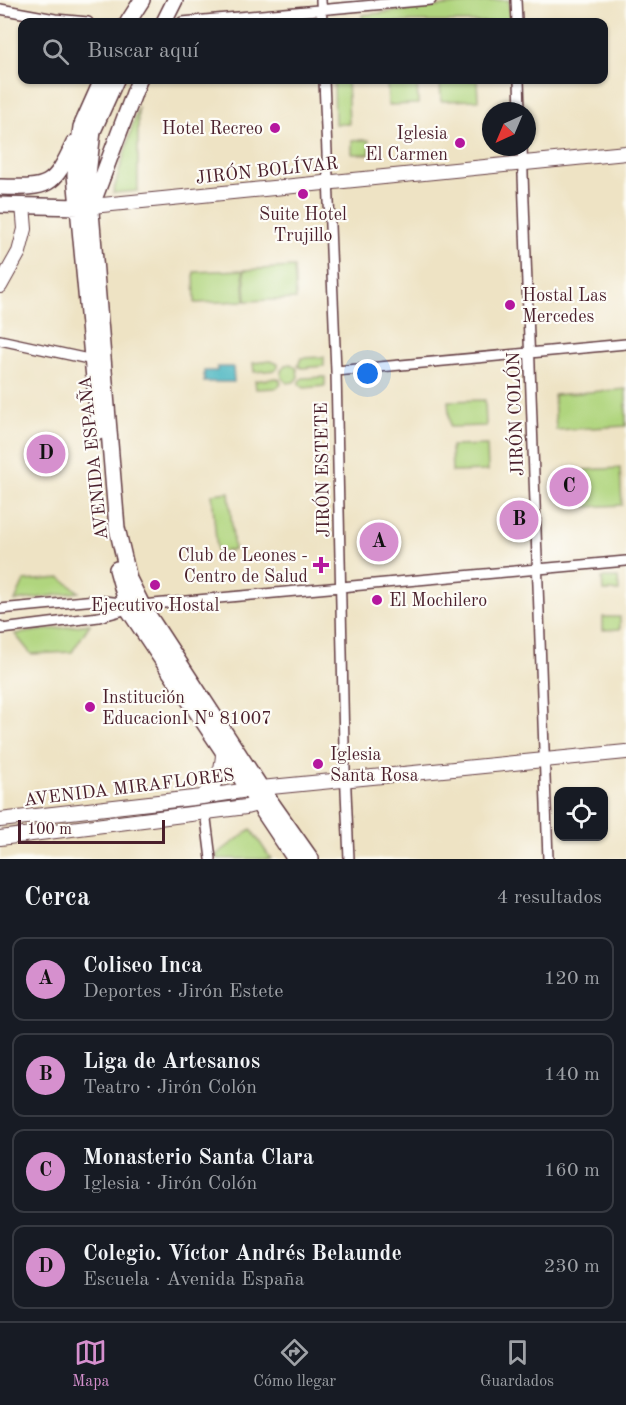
<!DOCTYPE html>
<html lang="es">
<head>
<meta charset="utf-8">
<style>
	:root { --surface:#171b24; --page:#20242c; --text:#f1f3f6; --muted:#9ea1a6; --line:#363941; --accent:#d690ce }
	body { margin:0; font-family:"Old Standard TT",serif; background:var(--page); color:var(--text) }
	.controls { position:absolute; right:18px; bottom:18px; display:grid; overflow:hidden; border-radius:12px; box-shadow:0 2px 4px #0004 }
	.controls button { width:54px; height:54px; display:grid; place-items:center; padding:0; border:0; border-bottom:2px solid var(--line); background:var(--surface); color:var(--text); font:30px sans-serif }
	.compass { position:absolute; left:482px; top:102px; width:54px; height:54px; border-radius:50%; background:var(--surface); box-shadow:0 2px 4px #0004; rotate:224deg }
	.scale { position:absolute; left:18px; bottom:15px; width:147px; box-sizing:border-box; padding-left:6px; border:3px solid #4a1f2b; border-top:0; font-size:16px; line-height:21px; white-space:nowrap; color:#4a1f2b; -webkit-text-stroke:4px #fdfcf7; paint-order:stroke }
	.you { position:absolute; left:368px; top:374px; width:21px; height:21px; margin:-15px; border:4px solid #fff; border-radius:50%; background:#1a73e8; box-shadow:0 0 0 9px #1a73e833 }
	.badge { display:grid; place-items:center; width:39px; height:39px; border-radius:50%; background:var(--accent); color:#111; font-size:20px; font-weight:700 }
	.pin { position:absolute; translate:-50% -50%; border:3px solid #fff; box-shadow:0 2px 6px #0006 }
	.list { margin:0; padding:0; list-style:none }
	h2 { display:flex; justify-content:space-between; align-items:center; height:78px; margin:0; padding:0 24px; font-size:26px }
	h2 small { font-size:20px; font-weight:400; color:var(--muted) }
	.list li { display:grid; grid-template-columns:39px 1fr auto; gap:18px; align-items:center; box-sizing:border-box; height:84px; margin:0 12px 12px; padding:0 12px; border:2px solid var(--line); border-radius:12px }
	.list b { display:block; font-size:22px; white-space:nowrap }
	.list p { margin:0; font-size:20px; white-space:nowrap; color:var(--muted) }
	.list em { font-size:20px; font-style:normal; color:var(--muted) }
	.icon { flex:none; width:33px; height:33px; fill:none; stroke:currentColor; stroke-width:2; stroke-linecap:round; stroke-linejoin:round }
	.map { position:relative; flex:none; width:626px; height:859px; overflow:hidden }
	.search { position:absolute; background:var(--surface); box-shadow:0 2px 4px #0004; left:18px; right:18px; top:18px; height:66px; display:flex; align-items:center; gap:15px; box-sizing:border-box; padding:0 21px; border-radius:12px; color:var(--muted); font-size:22px }
	.sheet { height:462px; background:var(--surface) }
	nav { display:flex; justify-content:space-around; align-items:center; box-sizing:border-box; height:84px; border-top:2px solid var(--line); background:var(--surface); font-size:16px; color:var(--muted) }
	nav a { display:grid; justify-items:center; gap:3px }
	nav .on { color:var(--accent) }
	.map>svg:first-child { display:block }
	.green { fill:#b0d57e; stroke:#7d7a54; stroke-width:1.5 }
	.water { fill:#45b4bf; stroke:#486a75; stroke-width:1.5 }
	.lines { fill:none; stroke-linecap:round; stroke-linejoin:round }
	.street-casing { stroke:#633c42; stroke-width:12 }
	.secondary-casing { stroke:#633c42; stroke-width:16 }
	.primary-casing { stroke:#633c42; stroke-width:18 }
	.street { stroke:#fff; stroke-width:9 }
	.secondary { stroke:#fff; stroke-width:14 }
	.primary { stroke:#fff; stroke-width:15 }
	.poi-dot { fill:#b5179e; stroke:#fdfcf7; stroke-width:2 }
	.labels { text-anchor:middle; stroke-width:4.5; stroke-linejoin:round; paint-order:stroke }
	.poi-label { font-size:18px; fill:#4a1f2b; stroke:#fdfcf7; text-anchor:start }
	.street-label { font-size:18px; fill:#4a1f2b; stroke:#fdfcf7 }
</style>
</head>
<body>
<div class="map">
<svg width="626" height="859" viewBox="0 0 626 859">
	<rect width="100%" height="100%" fill="#fdfcf7"/>
	<filter id="ink" filterUnits="userSpaceOnUse"><feTurbulence type="fractalNoise" baseFrequency=".0167" numOctaves="2"/><feDisplacementMap in="SourceGraphic" scale="12" xChannelSelector="R" yChannelSelector="G"/><feConvolveMatrix kernelMatrix="1 2 1 2 8 2 1 2 1" color-interpolation-filters="sRGB"/></filter>
	<filter id="wash" filterUnits="userSpaceOnUse"><feTurbulence type="fractalNoise" baseFrequency=".008" numOctaves="4" result="noise"/><feDisplacementMap in="SourceGraphic" scale="24" xChannelSelector="R" yChannelSelector="G"/><feGaussianBlur stdDeviation="1.35" result="paint"/><feColorMatrix in="noise" values="0 0 0 0 0 0 0 0 0 0 0 0 0 0 0 0 0 1.4 0 .05"/><feComposite in="paint" operator="in"/></filter>
	<g filter="url(#wash)">
		<rect width="100%" height="100%" fill="#eee3c4"/>
		<path class="green" d="M 498,0 L 509,0 L 510,22 L 363,22 L 362,15 Z
			M 334,80 L 347,80 L 349,124 L 335,124 Z
			M 387,80 L 417,80 L 418,104 L 388,105 Z
			M 440,80 L 477,80 L 478,100 L 441,101 Z
			M 138,107 L 138,191 L 113,193 Z
			M 352,140 L 369,140 L 370,154 L 352,154 Z
			M 294,267 L 296,299 L 246,301 L 244,270 Z
			M 243,270 L 245,301 L 195,303 L 194,272 Z
			M 324,357 L 324,366 L 302,368 L 298,366 L 301,358 Z
			M 271,361 L 278,364 L 278,367 L 276,370 L 254,372 L 253,363 Z
			M 291,364 L 297,369 L 298,377 L 294,382 L 287,383 L 282,378 L 281,371 L 285,365 Z
			M 325,377 L 325,386 L 304,388 L 299,384 L 299,381 L 303,378 Z
			M 276,378 L 280,380 L 281,384 L 277,388 L 256,389 L 255,381 Z
			M 626,389 L 626,426 L 556,430 L 554,395 Z
			M 485,400 L 486,426 L 450,427 L 448,401 Z
			M 487,445 L 488,471 L 452,472 L 451,446 Z
			M 620,468 L 622,505 L 586,507 L 584,470 Z
			M 229,492 L 234,550 L 217,552 L 212,494 Z
			M 61,578 L 79,592 L 15,601 L 24,581 Z
			M 602,578 L 618,578 L 619,591 L 603,591 Z
			M 603,617 L 620,617 L 620,629 L 603,630 Z
			M 90,624 L 72,652 L 31,654 L 15,634 Z
			M 251,829 L 271,859 L 217,859 L 216,855 Z"/>
		<path class="water" d="M 217,367 L 233,367 L 234,382 L 204,382 L 204,371 L 217,371 Z"/>
	</g>
	<g filter="url(#ink)">
		<g class="lines">
			<defs>
				<path id="street" d="M 321,0 L 322,22
					M 516,0 L 517,22
					M 0,9 L 55,19 L 88,22
					M 182,22 L 431,0
					M 324,80 L 336,371 L 344,746 L 349,859
					M 519,80 L 520,111
					M 522,147 L 548,859
					M 0,340 L 93,360
					M 336,371 L 626,344
					M 0,609 L 96,600 L 129,604
					M 0,626 L 2,629 L 99,617 L 142,605 L 626,561
					M 205,811 L 211,859"/>
				<path id="secondary" d="M 82,207 L 626,153
					M 0,286 L 19,252 L 25,229 L 23,205
					M 202,797 C 216,784 223,771 223,752
					M 0,820 L 202,797 L 261,788 L 626,752
					M 0,838 L 246,807 L 268,801"/>
				<path id="primary" d="M 128,22 L 142,0
					M 164,22 L 175,0
					M 116,80 L 93,131 L 88,175 L 117,528 L 129,579 L 143,607 L 261,788 L 311,859
					M 0,187 C 49,188 53,188 74,143
					M 93,202 L 139,80
					M 0,205 L 79,207
					M 99,432 L 75,175 L 81,127 L 102,80
					M 117,569 L 128,609 L 295,859"/>
			</defs>
			<use href="#street" class="street-casing"/>
			<use href="#secondary" class="secondary-casing"/>
			<use href="#primary" class="primary-casing"/>
			<use href="#street" class="street"/>
			<use href="#secondary" class="secondary"/>
			<use href="#primary" class="primary"/>
		</g>
	</g>
	<g class="poi-dot">
		<circle cx="275" cy="128" r="6"/>
		<circle cx="460" cy="143" r="6"/>
		<circle cx="303" cy="194" r="6"/>
		<circle cx="510" cy="305" r="6"/>
		<path d="M318 556h6v6h6v6h-6v6h-6v-6h-6v-6h6z"/>
		<circle cx="155" cy="585" r="6"/>
		<circle cx="377" cy="600" r="6"/>
		<circle cx="90" cy="707" r="6"/>
		<circle cx="318" cy="764" r="6"/>
	</g>
	<g class="labels">
		<g class="poi-label">
			<text x="263" y="134" text-anchor="end">Hotel Recreo</text>
			<text x="448" y="139" text-anchor="end">Iglesia<tspan x="448" dy="21">El Carmen</tspan></text>
			<text x="303" y="220" text-anchor="middle">Suite Hotel<tspan x="303" dy="21">Trujillo</tspan></text>
			<text x="522" y="301">Hostal Las<tspan x="522" dy="21">Mercedes</tspan></text>
			<text x="308" y="561" text-anchor="end">Club de Leones -<tspan x="308" dy="21">Centro de Salud</tspan></text>
			<text x="389" y="606">El Mochilero</text>
			<text x="155" y="611" text-anchor="middle">Ejecutivo Hostal</text>
			<text x="102" y="703">Institución<tspan x="102" dy="21">EducacionI Nº 81007</tspan></text>
			<text x="330" y="760">Iglesia<tspan x="330" dy="21">Santa Rosa</tspan></text>
		</g>
		<g class="street-label">
			<text transform="translate(267 170) rotate(-6)" y="6">JIRÓN BOLÍVAR</text>
			<text transform="translate(515 414) rotate(-92)" y="6">JIRÓN COLÓN</text>
			<text transform="translate(93 458) rotate(-96)" y="6">AVENIDA ESPAÑA</text>
			<text transform="translate(322 470) rotate(-91)" y="6">JIRÓN ESTETE</text>
			<text transform="translate(129 787) rotate(-7)" y="6">AVENIDA MIRAFLORES</text>
		</g>
	</g>
</svg>
<div class="controls">
<button><svg class="icon" aria-label="locate" viewBox="0 0 24 24"><circle cx="12" cy="12" r="6"/><path d="M12 2v4M12 18v4M2 12h4M18 12h4"/></svg></button>
</div>
<svg class="compass" viewBox="-18 -18 36 36"><path d="M0-13l5 13h-10z" fill="#e53935"/><path d="M0 13l5-13h-10z" fill="#9ea1a6"/></svg>
<div class="scale">100 m</div>
<div class="you"></div>
<div class="pin badge" style="left:379px;top:542px">A</div>
<div class="pin badge" style="left:519px;top:520px">B</div>
<div class="pin badge" style="left:569px;top:487px">C</div>
<div class="pin badge" style="left:46px;top:454px">D</div>
<div class="search"><svg class="icon" aria-label="search" viewBox="0 0 24 24"><circle cx="10" cy="10" r="6"/><path d="M15 15l6 6"/></svg>Buscar aquí</div>
</div>
<section class="sheet">
<h2>Cerca<small>4 resultados</small></h2>
<ul class="list">
<li><span class="badge">A</span><div><b>Coliseo Inca</b><p>Deportes · Jirón Estete</p></div><em>120 m</em></li>
<li><span class="badge">B</span><div><b>Liga de Artesanos</b><p>Teatro · Jirón Colón</p></div><em>140 m</em></li>
<li><span class="badge">C</span><div><b>Monasterio Santa Clara</b><p>Iglesia · Jirón Colón</p></div><em>160 m</em></li>
<li><span class="badge">D</span><div><b>Colegio. Víctor Andrés Belaunde</b><p>Escuela · Avenida España</p></div><em>230 m</em></li>
</ul>
</section>
<nav>
<a class="on"><svg class="icon" aria-label="map" viewBox="0 0 24 24"><path d="M3 6l6-2 6 2 6-2v14l-6 2-6-2-6 2zM9 4v14M15 6v14"/></svg>Mapa</a>
<a><svg class="icon" aria-label="directions" viewBox="0 0 24 24"><path d="M12 3l9 9-9 9-9-9zM9 14v-3h6M13 9l2 2-2 2"/></svg>Cómo llegar</a>
<a><svg class="icon" aria-label="saved" viewBox="0 0 24 24"><path d="M7 4h10v16l-5-4-5 4z"/></svg>Guardados</a>
</nav>
</body>
</html>
